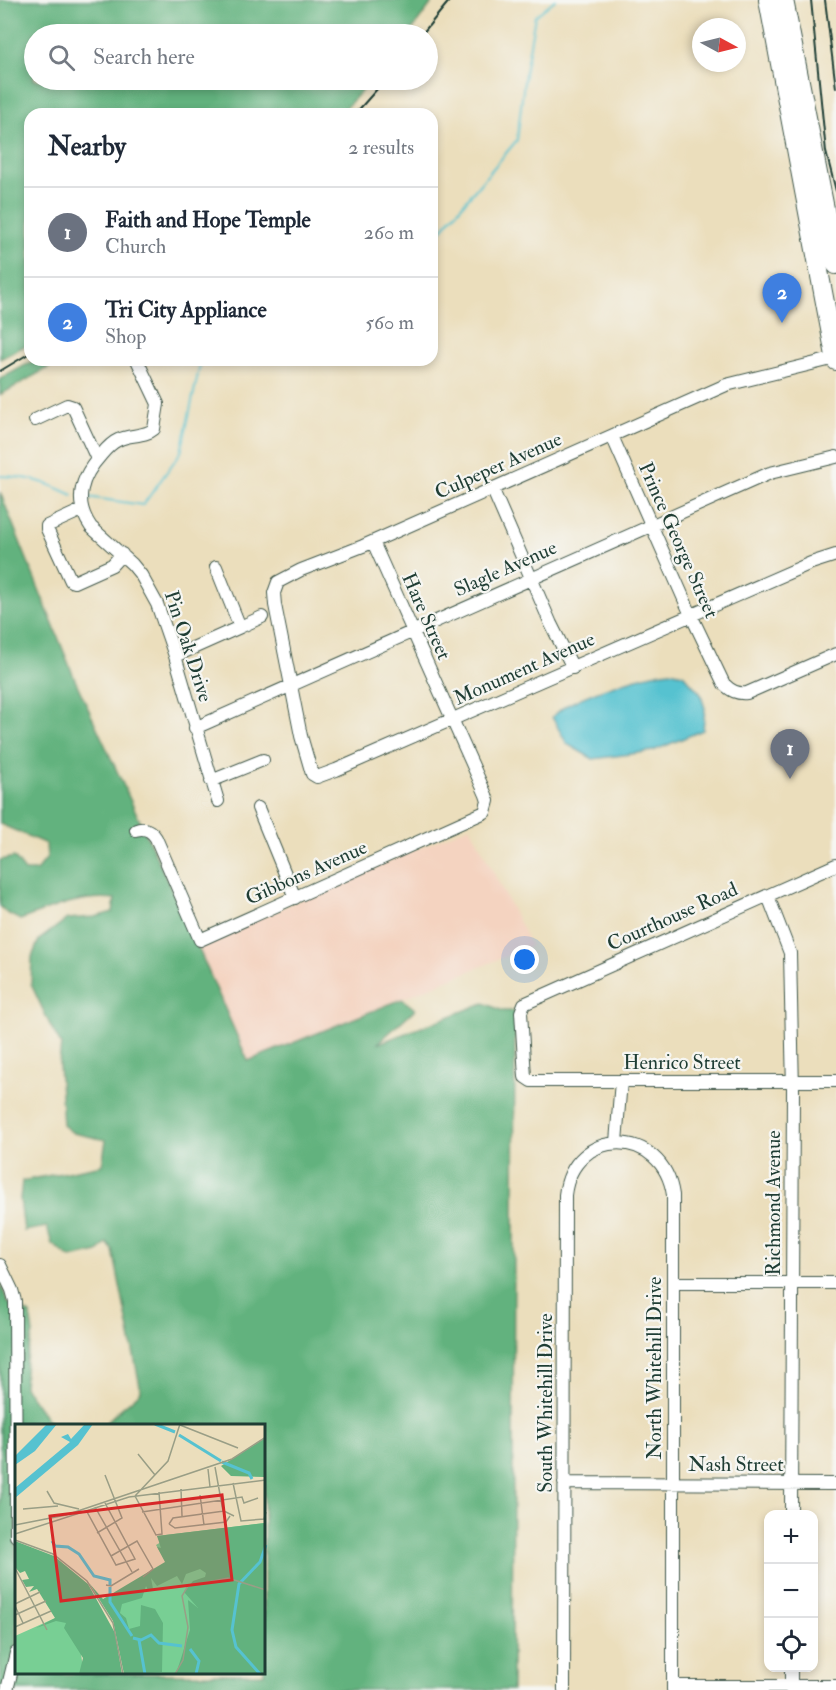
<!DOCTYPE html>
<html lang="en">
<head>
<meta charset="utf-8">
<style>
	:root { --surface:#fff; --page:#f2f2f3; --text:#1f2937; --muted:#747a83; --line:#e0e1e3; --accent:#b5179e }
	body { margin:0; font-family:"IM FELL Double Pica",serif; background:var(--page); color:var(--text) }
	.controls { position:absolute; right:18px; bottom:18px; display:grid; overflow:hidden; border-radius:12px; box-shadow:0 3px 9px #0003 }
	.controls button { width:54px; height:54px; display:grid; place-items:center; padding:0; border:0; border-bottom:2px solid var(--line); background:var(--surface); color:var(--text); font:30px sans-serif }
	.compass { position:absolute; left:692px; top:18px; width:54px; height:54px; border-radius:50%; background:var(--surface); box-shadow:0 3px 9px #0003; rotate:97deg }
	.you { position:absolute; left:525px; top:960px; width:21px; height:21px; margin:-15px; border:4px solid #fff; border-radius:50%; background:#1a73e8; box-shadow:0 0 0 9px #1a73e833 }
	.badge { display:grid; place-items:center; width:39px; height:39px; border-radius:50%; background:var(--accent); color:#fff; font-size:20px; font-weight:700 }
	.pin { position:absolute; translate:-50% -50px; filter:drop-shadow(0 2px 3px #0008) }
	.pin::after { content:''; position:absolute; top:32px; width:21px; height:18px; background:inherit; clip-path:polygon(0 0,100% 0,50% 100%) }
	.list { margin:0; padding:0; list-style:none }
	h2 { display:flex; justify-content:space-between; align-items:center; height:78px; margin:0; padding:0 24px; font-size:26px }
	h2 small { font-size:20px; font-weight:400; color:var(--muted) }
	.list li { display:grid; grid-template-columns:39px 1fr auto; gap:18px; align-items:center; box-sizing:border-box; height:90px; padding:0 24px; border-top:2px solid var(--line) }
	.list b { display:block; font-size:22px; white-space:nowrap }
	.list p { margin:0; font-size:20px; white-space:nowrap; color:var(--muted) }
	.list em { font-size:20px; font-style:normal; color:var(--muted) }
	.icon { flex:none; width:33px; height:33px; fill:none; stroke:currentColor; stroke-width:2; stroke-linecap:round; stroke-linejoin:round }
	.map { position:relative; flex:none; width:836px; height:1690px; overflow:hidden }
	.search { position:absolute; background:var(--surface); box-shadow:0 3px 9px #0003; left:24px; top:24px; width:414px; height:66px; display:flex; align-items:center; gap:15px; box-sizing:border-box; padding:0 21px; border-radius:33px; color:var(--muted); font-size:22px }
	.panel { position:absolute; background:var(--surface); box-shadow:0 3px 9px #0003; left:24px; top:108px; width:414px; height:258px; border-radius:18px }
	.map>svg:first-child { display:block }
	.built { fill:#f4d3c0 }
	.forest { fill:#62b27e; stroke:#407859; stroke-width:1.5 }
	.water { fill:#56c2d0; stroke:#3a8082; stroke-width:1.5 }
	.lines { fill:none; stroke-linecap:round; stroke-linejoin:round }
	.stream { stroke:#56c2d0; stroke-width:2 }
	.minor-casing { stroke:#3e5548; stroke-width:14 }
	.highway-casing { stroke:#3e5548; stroke-width:20 }
	.minor { stroke:#fff; stroke-width:12 }
	.highway { stroke:#fff; stroke-width:18 }
	.rail { stroke:#1f3d34; stroke-width:2 }
	.labels { text-anchor:middle; stroke-width:4.5; stroke-linejoin:round; paint-order:stroke }
	.street-label { font-size:20px; fill:#1f3d34; stroke:#f6f6f2 }
	.inset-river { fill:none; stroke:#56c2d0; stroke-width:3 }
	.inset-road { fill:none; stroke:#999e86; stroke-width:1.5 }
	.view { fill:#d62828; fill-opacity:0.15; stroke:#d62828; stroke-width:3 }
	.inset-edge { fill:none; stroke:#1f3d34; stroke-width:3 }
</style>
</head>
<body>
<div class="map">
<svg width="836" height="1690" viewBox="0 0 836 1690">
	<rect width="100%" height="100%" fill="#f6f6f2"/>
	<filter id="ink" filterUnits="userSpaceOnUse"><feTurbulence type="fractalNoise" baseFrequency=".0167" numOctaves="2"/><feDisplacementMap in="SourceGraphic" scale="12" xChannelSelector="R" yChannelSelector="G"/><feConvolveMatrix kernelMatrix="1 2 1 2 8 2 1 2 1" color-interpolation-filters="sRGB"/></filter>
	<filter id="wash" filterUnits="userSpaceOnUse"><feTurbulence type="fractalNoise" baseFrequency=".008" numOctaves="4" result="noise"/><feDisplacementMap in="SourceGraphic" scale="24" xChannelSelector="R" yChannelSelector="G"/><feGaussianBlur stdDeviation="1.35" result="paint"/><feColorMatrix in="noise" values="0 0 0 0 0 0 0 0 0 0 0 0 0 0 0 0 0 1.4 0 .05"/><feComposite in="paint" operator="in"/></filter>
	<g filter="url(#wash)">
		<rect width="100%" height="100%" fill="#ebdebc"/>
		<path class="built" d="M 470,826 L 531,946 L 249,1061 L 197,945 Z"/>
		<path class="forest" d="M 0,0 L 434,0 L 409,34 L 34,34 L 34,80 L 372,80 L 340,114 L 30,114 L 30,343 L 0,359 Z
			M 35,360 L 62,360 L 0,395 L 0,379 Z
			M 0,492 L 76,682 L 197,945 L 248,1061 L 402,999 L 415,1009 L 377,1044 L 484,1003 L 503,1011 L 515,1011 L 512,1690 L 0,1690 L 0,1283 L 9,1304 L 30,1314 L 33,1334 L 26,1359 L 24,1387 L 52,1426 L 16,1426 L 16,1674 L 264,1674 L 264,1426 L 104,1426 C 114,1412 129,1404 141,1391 L 113,1250 L 107,1243 L 98,1252 L 71,1258 L 52,1244 L 47,1227 L 24,1231 L 20,1199 L 22,1181 L 102,1165 L 106,1140 L 73,1133 L 63,1125 L 59,1065 L 61,1044 L 51,1027 L 31,984 L 32,957 L 39,940 L 67,919 L 95,917 L 113,912 L 115,899 C 81,895 52,908 20,920 L 5,912 L 0,906 L 0,860 L 14,857 L 25,871 L 36,871 L 47,858 L 46,844 L 0,824 Z"/>
		<path class="water" d="M 670,671 L 683,674 L 700,693 L 705,708 L 703,730 L 653,751 L 593,759 L 567,744 L 552,717 C 558,712 564,706 571,703 C 596,690 643,674 670,671 Z"/>
		<g class="lines">
			<path class="stream" d="M 432,241 L 517,140 L 525,73 L 535,16 L 555,0
				M 0,476 C 31,477 45,482 73,495
				M 87,497 L 143,505 L 181,452 L 201,360"/>
		</g>
	</g>
	<g filter="url(#ink)">
		<g class="lines">
			<defs>
				<path id="minor" d="M 836,358 L 726,385 L 363,546 L 301,570 L 278,582 L 274,593 L 275,605 L 301,736 L 312,774 L 317,777 L 336,770 L 811,563 L 836,555
					M 137,360 L 158,404 L 154,429 C 145,437 129,434 118,440 C 111,443 106,449 101,455 C 81,477 73,501 91,527 L 132,564 L 141,575 L 157,604 L 175,656 L 218,801
					M 35,420 L 67,405 L 73,407 L 97,459
					M 612,436 L 691,615 L 724,684 C 731,691 737,694 747,693 L 836,654
					M 492,488 L 551,624 L 573,668
					M 82,510 L 47,526 L 47,529 L 71,581 L 74,582 L 112,565 L 122,554
					M 240,627 L 262,617
					M 175,656 L 240,627 L 216,567
					M 195,728 L 770,473 L 836,457
					M 211,781 L 263,760
					M 258,808 L 295,898
					M 136,830 C 144,827 151,830 156,838 L 200,940 L 485,812 L 488,801 L 486,795 L 373,542
					M 836,865 L 524,1004 L 521,1012 L 525,1077 L 531,1081 L 836,1081
					M 768,896 L 790,953 L 793,1090 L 791,1514
					M 616,1142 L 621,1081
					M 0,1265 L 12,1290 L 15,1301 L 16,1536
					M 673,1283 L 836,1283
					M 564,1483 L 836,1484
					M 673,1686 L 836,1686
					M 7,1690 L 16,1653
					M 564,1690 L 565,1195 C 573,1126 663,1126 673,1195 L 673,1690
					M 791,1690 L 791,1668"/>
				<path id="highway" d="M 768,0 L 836,361
					M 784,0 L 836,265"/>
			</defs>
			<use href="#minor" class="minor-casing"/>
			<use href="#highway" class="highway-casing"/>
			<use href="#minor" class="minor"/>
			<use href="#highway" class="highway"/>
			<path class="rail" d="M 811,0 L 826,152 L 836,191
				M 825,0 L 836,88
				M 422,34 L 450,0
				M 355,114 L 385,80
				M 0,371 L 30,353"/>
		</g>
	</g>
	<g class="labels">
		<g class="street-label">
			<text transform="translate(498 465) rotate(-24)" y="7">Culpeper Avenue</text>
			<text transform="translate(679 540) rotate(66)" y="7">Prince George Street</text>
			<text transform="translate(505 568) rotate(-24)" y="7">Slagle Avenue</text>
			<text transform="translate(427 616) rotate(66)" y="7">Hare Street</text>
			<text transform="translate(189 646) rotate(72)" y="7">Pin Oak Drive</text>
			<text transform="translate(524 668) rotate(-24)" y="7">Monument Avenue</text>
			<text transform="translate(306 872) rotate(-24)" y="7">Gibbons Avenue</text>
			<text transform="translate(672 916) rotate(-24)" y="7">Courthouse Road</text>
			<text x="682" y="1069">Henrico Street</text>
			<text transform="translate(773 1203) rotate(-90)" y="7">Richmond Avenue</text>
			<text transform="translate(654 1368) rotate(-90)" y="7">North Whitehill Drive</text>
			<text transform="translate(545 1403) rotate(-90)" y="7">South Whitehill Drive</text>
			<text x="736" y="1471">Nash Street</text>
		</g>
	</g>
	<g transform="translate(15 1424)">
		<rect width="250" height="250" fill="#ebdebc"/>
		<path d="M 250,99 L 250,250 L 110,250 L 104,211 L 93,184 L 151,138 L 141,121 L 146,118 L 142,112 ZM 47,191 L 53,201 L 50,204 L 66,229 L 68,245 L 64,250 L 0,250 L 0,212 Z" fill="#78cf94"/>
		<path d="M 250,14 L 250,53 L 216,52 L 206,42 ZM 250,99 L 250,250 L 161,250 L 175,206 L 173,176 L 183,184 L 169,168 L 178,157 L 190,153 L 191,149 L 185,145 L 171,150 L 167,160 L 162,152 L 142,162 L 136,154 L 138,165 L 133,166 L 131,162 L 127,174 L 107,180 L 105,189 L 111,194 L 114,205 L 125,202 L 126,181 L 140,185 L 148,199 L 147,248 L 109,250 L 98,197 L 74,159 L 88,175 L 150,138 L 142,123 L 146,124 L 142,112 ZM 0,117 L 39,132 L 73,160 L 100,209 L 107,250 L 64,250 L 68,234 L 49,204 L 51,199 L 41,197 L 21,204 L 40,194 L 22,165 L 14,168 L 19,162 L 11,163 L 7,156 L 14,155 L 10,147 L 5,149 L 0,143 Z" fill="#62b27e"/>
		<path d="M 32,0 L 42,0 L 20,27 L 0,41 L 0,32 ZM 70,0 L 78,0 L 63,21 L 0,74 L 0,64 L 55,18 L 46,13 L 53,10 L 56,15 Z" fill="#56c2d0"/>
		<path class="inset-river" d="M 140,0 L 160,8M 164,11 L 206,37M 207,38 L 234,49 L 237,55M 37,117 L 40,122 L 53,123 L 64,130 L 79,152 L 95,156 L 95,161M 95,163 L 95,178 L 117,212M 118,214 L 126,216 L 136,211 L 144,219 L 167,222M 124,216 L 130,250M 175,225 L 184,237 L 181,250M 245,250 L 221,223 L 217,206 L 224,160 L 245,138 L 251,121"/>
		<path class="inset-road" d="M 165,1 L 223,24M 123,30 L 140,51M 200,43 L 208,87M 193,45 L 195,63M 218,59 L 226,97 L 249,95 L 251,88M 166,65 L 167,92M 32,67 L 39,79 L 64,85M 185,71 L 189,101M 120,72 L 141,111 L 147,110 L 144,68M 120,72 L 153,37 L 165,0M 80,83 L 117,148M 8,85 L 43,82M 71,86 L 101,141 L 120,135 L 90,79M 127,88 L 227,73 L 229,79 L 243,74M 154,100 L 158,94 L 209,87 L 219,92M 154,100 L 160,104 L 211,98 L 215,92M 0,101 L 51,91 L 217,35 L 251,13M 82,109 L 107,94 L 90,51M 0,110 L 114,73 L 251,56M 0,116 L 38,130 L 72,157 L 98,199 L 108,250M 96,132 L 122,117 L 138,145 L 128,153M 0,144 L 32,206M 91,161 L 96,162 L 124,145M 0,180 L 25,168M 0,182 L 8,199M 0,191 L 31,177M 0,203 L 36,187M 160,250 L 168,236 L 173,203 L 167,172 L 173,162 L 213,154 L 251,166"/>
		<path class="view" d="M 207,71 L 217,156 L 46,177 L 35,92 Z"/>
		<rect width="250" height="250" class="inset-edge"/>
	</g>
</svg>
<div class="controls">
<button>+</button>
<button>−</button>
<button><svg class="icon" aria-label="locate" viewBox="0 0 24 24"><circle cx="12" cy="12" r="6"/><path d="M12 2v4M12 18v4M2 12h4M18 12h4"/></svg></button>
</div>
<svg class="compass" viewBox="-18 -18 36 36"><path d="M0-13l5 13h-10z" fill="#e53935"/><path d="M0 13l5-13h-10z" fill="#747a83"/></svg>
<div class="you"></div>
<div class="pin badge" style="left:790px;top:779px;background:#6b7280">1</div>
<div class="pin badge" style="left:782px;top:323px;background:#3f7fe0">2</div>
<div class="search"><svg class="icon" aria-label="search" viewBox="0 0 24 24"><circle cx="10" cy="10" r="6"/><path d="M15 15l6 6"/></svg>Search here</div>
<section class="panel">
<h2>Nearby<small>2 results</small></h2>
<ul class="list">
<li><span class="badge" style="background:#6b7280">1</span><div><b>Faith and Hope Temple</b><p>Church</p></div><em>260 m</em></li>
<li><span class="badge" style="background:#3f7fe0">2</span><div><b>Tri City Appliance</b><p>Shop</p></div><em>560 m</em></li>
</ul>
</section>
</div>
</body>
</html>
